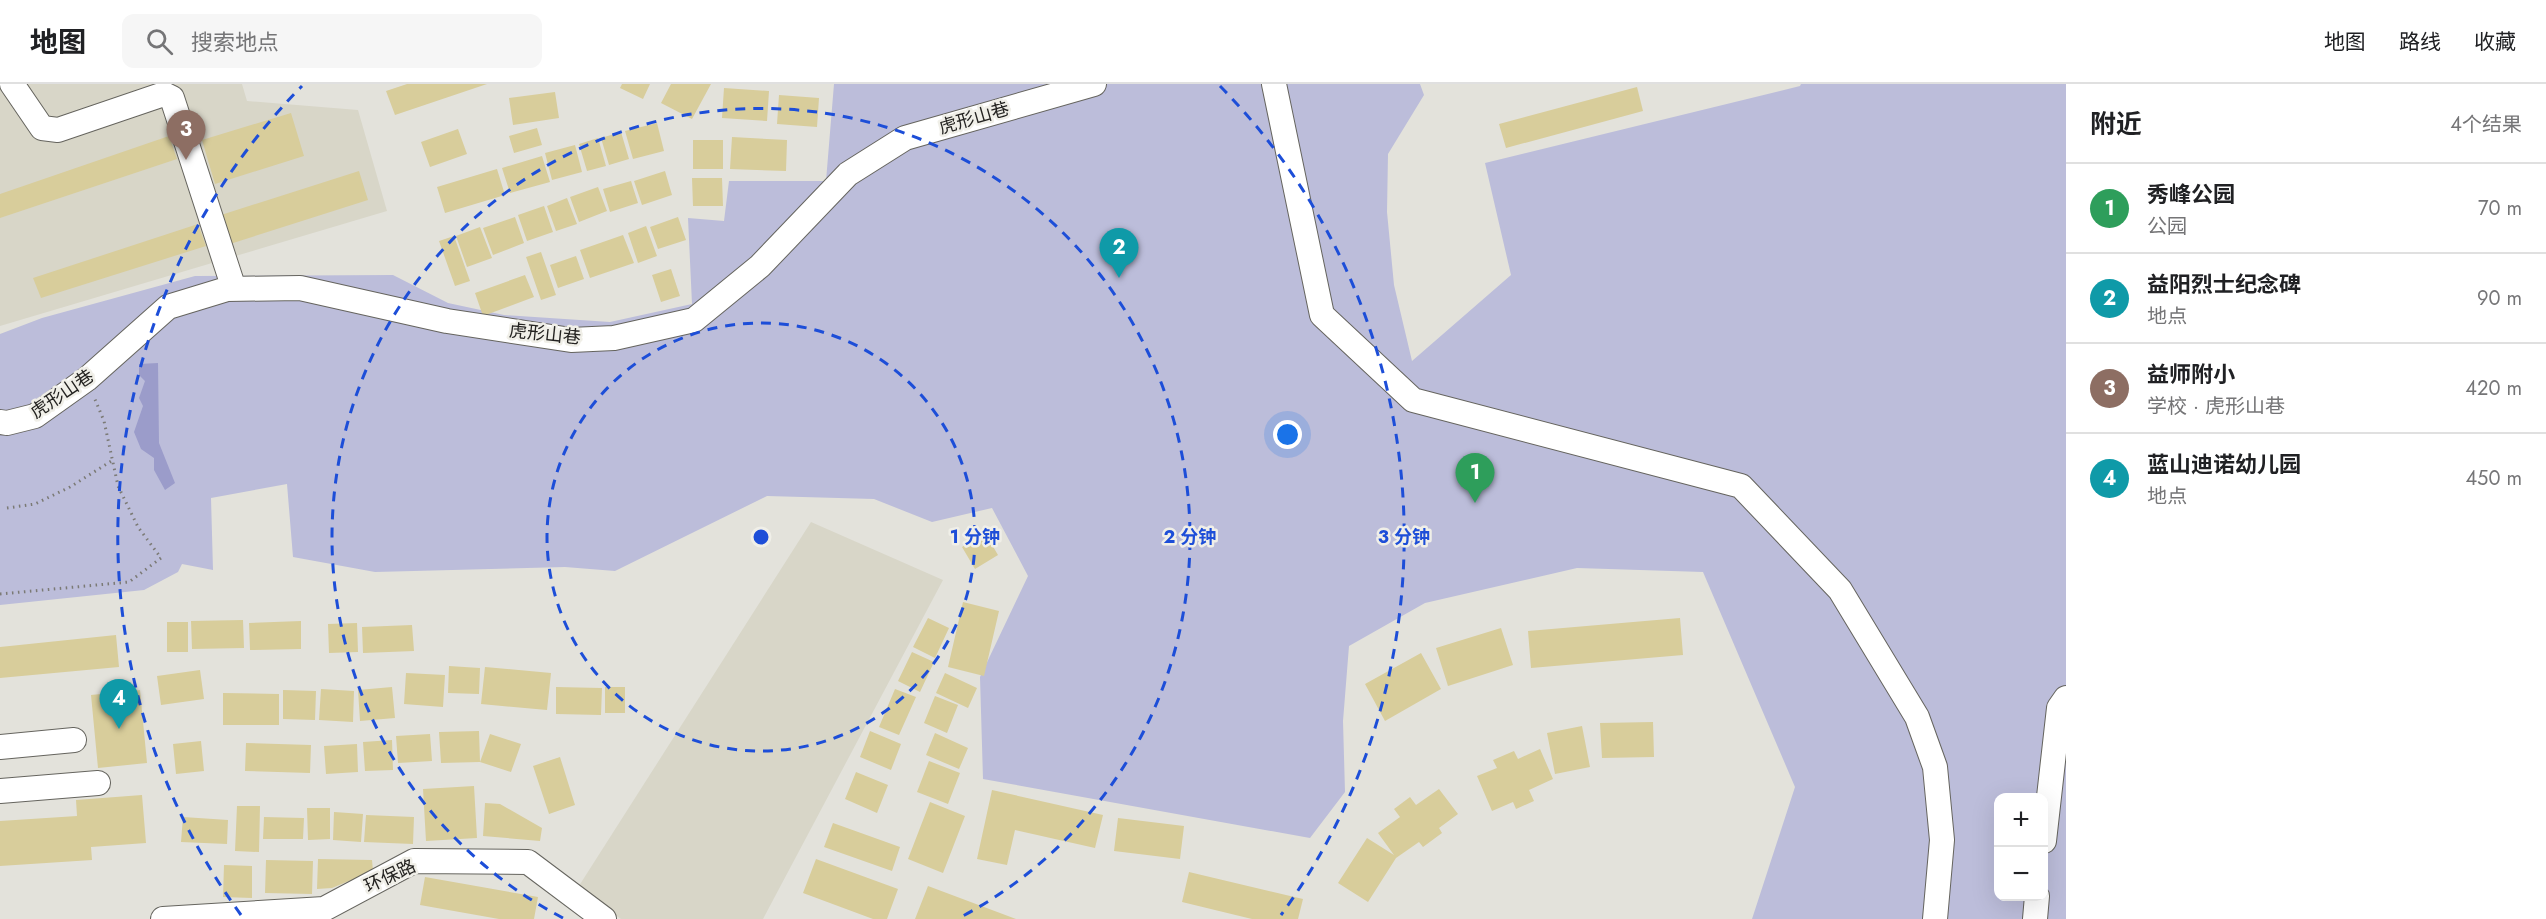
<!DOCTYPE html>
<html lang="zh">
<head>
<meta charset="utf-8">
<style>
	:root { --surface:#fff; --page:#f6f6f6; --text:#202124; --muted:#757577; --line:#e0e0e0; --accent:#1a73e8 }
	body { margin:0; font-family:Jost,"Noto Sans SC",sans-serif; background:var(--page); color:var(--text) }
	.controls { position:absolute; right:18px; bottom:18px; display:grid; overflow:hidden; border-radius:12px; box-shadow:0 6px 24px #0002 }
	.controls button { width:54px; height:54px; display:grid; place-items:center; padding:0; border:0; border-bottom:2px solid var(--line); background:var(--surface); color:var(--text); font:30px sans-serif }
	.you { position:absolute; left:1288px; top:351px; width:21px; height:21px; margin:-15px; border:4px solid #fff; border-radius:50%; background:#1a73e8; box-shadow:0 0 0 9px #1a73e833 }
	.badge { display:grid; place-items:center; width:39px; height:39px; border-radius:50%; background:var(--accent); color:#fff; font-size:20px; font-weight:700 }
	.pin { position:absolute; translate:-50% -50px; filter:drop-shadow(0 2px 3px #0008) }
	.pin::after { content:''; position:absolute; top:32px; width:21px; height:18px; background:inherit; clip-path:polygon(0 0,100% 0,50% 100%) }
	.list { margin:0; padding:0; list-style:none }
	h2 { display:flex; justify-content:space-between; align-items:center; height:78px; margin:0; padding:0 24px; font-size:26px }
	h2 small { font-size:20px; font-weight:400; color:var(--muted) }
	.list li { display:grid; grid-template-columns:39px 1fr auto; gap:18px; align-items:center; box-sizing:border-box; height:90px; padding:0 24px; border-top:2px solid var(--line) }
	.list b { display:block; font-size:22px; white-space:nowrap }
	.list p { margin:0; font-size:20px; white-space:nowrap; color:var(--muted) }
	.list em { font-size:20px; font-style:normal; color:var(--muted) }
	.icon { flex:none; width:33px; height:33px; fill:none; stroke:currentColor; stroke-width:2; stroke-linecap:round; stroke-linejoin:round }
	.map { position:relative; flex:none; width:2066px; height:835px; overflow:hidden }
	header { display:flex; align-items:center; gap:36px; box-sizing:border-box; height:84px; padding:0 30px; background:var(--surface); border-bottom:2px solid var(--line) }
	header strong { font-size:28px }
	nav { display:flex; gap:33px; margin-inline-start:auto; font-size:21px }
	.search { width:420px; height:54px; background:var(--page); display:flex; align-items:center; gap:15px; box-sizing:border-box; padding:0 21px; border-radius:12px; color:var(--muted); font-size:22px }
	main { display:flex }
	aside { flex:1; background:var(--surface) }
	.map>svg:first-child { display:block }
	.built { fill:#d8d6c8 }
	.green { fill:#bcbdda; fill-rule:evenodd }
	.water { fill:#9b9cca }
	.building { fill:#d8cd9b }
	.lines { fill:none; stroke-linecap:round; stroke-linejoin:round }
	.minor-casing { stroke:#65645e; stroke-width:26 }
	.path { stroke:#7b7a75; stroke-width:3; stroke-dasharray:1.5 4.5; stroke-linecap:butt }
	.minor { stroke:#fff; stroke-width:24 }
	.ring { fill:none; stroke:#1d4ed8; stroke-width:3; stroke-dasharray:10 8 }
	.labels { text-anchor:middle; stroke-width:5; stroke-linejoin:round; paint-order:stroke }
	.street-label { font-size:18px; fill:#242321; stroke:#f0efe8 }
	.centre { fill:#1d4ed8; stroke:#f0efe8; stroke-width:3 }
	.ring-label { font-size:18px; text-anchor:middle; font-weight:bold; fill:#1d4ed8; stroke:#f0efe8; stroke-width:5; stroke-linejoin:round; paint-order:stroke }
</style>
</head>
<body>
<header>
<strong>地图</strong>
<div class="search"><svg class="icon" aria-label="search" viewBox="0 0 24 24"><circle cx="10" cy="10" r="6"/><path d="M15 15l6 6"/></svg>搜索地点</div>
<nav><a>地图</a><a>路线</a><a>收藏</a></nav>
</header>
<main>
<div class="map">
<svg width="2066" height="835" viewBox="0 0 2066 835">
	<rect width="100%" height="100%" fill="#e3e2db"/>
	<path class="built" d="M 0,0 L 242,0 L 247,17 L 358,26 L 387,127 L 0,242 Z
		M 811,438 L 943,496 L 763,835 L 621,835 L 577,805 Z"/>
	<path class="green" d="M 834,0 L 1420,0 L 1424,11 L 1388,70 L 1387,128 L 1394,201 L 1412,277 L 1511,191 L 1485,79 L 1800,2 L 1801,0 L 2066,0 L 2066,835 L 1752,835 L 1795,703 L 1703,488 L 1577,484 L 1425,519 L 1349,562 L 1343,637 L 1345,708 L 1310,754 L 983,695 L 980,593 L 1028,492 L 992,424 L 932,438 L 874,415 L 767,412 L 615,487 L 565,483 L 375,488 L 293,473 L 287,400 L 211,414 L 213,486 L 182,480 L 178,488 L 144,506 L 0,521 L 0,250 L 42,234 L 195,192 L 393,191 L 448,219 L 504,231 L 610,238 L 692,220 L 688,134 L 724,137 L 729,97 L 826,97 ZM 1998,714 L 2044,714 L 2044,812 L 1998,812 Z"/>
	<path class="water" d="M 158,279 L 159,359 L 175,399 L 165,406 L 154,386 L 154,374 L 141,365 L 134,348 L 143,322 L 139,314 L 145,297 L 139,291 L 139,280 Z"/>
	<path class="building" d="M 407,0 L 487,0 L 395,31 L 386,7 Z
		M 622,0 L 650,0 L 643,15 L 620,4 Z
		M 671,0 L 711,0 L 692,35 L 661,19 Z
		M 1637,3 L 1643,27 L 1506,64 L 1499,40 Z
		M 724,4 L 769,7 L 767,37 L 722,34 Z
		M 555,8 L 559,34 L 513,41 L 509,14 Z
		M 779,11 L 819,14 L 817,43 L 777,40 Z
		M 291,29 L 304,72 L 215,100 L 202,56 Z
		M 657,39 L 664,67 L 633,75 L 625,47 Z
		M 537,44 L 542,61 L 514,69 L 509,52 Z
		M 458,45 L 467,70 L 430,83 L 421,58 Z
		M 621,48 L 629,75 L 609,81 L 601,54 Z
		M 169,52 L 177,75 L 0,134 L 0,110 Z
		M 732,53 L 787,56 L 786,87 L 730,85 Z
		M 598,54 L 606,82 L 587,87 L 579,60 Z
		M 693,56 L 723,56 L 723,85 L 693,85 Z
		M 575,61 L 582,88 L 552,96 L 545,69 Z
		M 542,72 L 550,98 L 510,109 L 502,84 Z
		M 497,85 L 505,111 L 445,129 L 437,103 Z
		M 359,87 L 368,116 L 230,160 L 221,131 Z
		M 665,87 L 672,111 L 642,121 L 634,97 Z
		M 692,94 L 722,94 L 723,122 L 693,122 Z
		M 631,97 L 638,119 L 610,128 L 603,105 Z
		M 598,103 L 607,127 L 579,138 L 570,113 Z
		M 567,114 L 577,140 L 556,147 L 547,122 Z
		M 544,122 L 553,148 L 527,157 L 518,131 Z
		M 515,133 L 524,159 L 493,171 L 483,144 Z
		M 678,133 L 686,156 L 658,165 L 650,143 Z
		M 198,140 L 206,162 L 41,214 L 33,194 Z
		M 646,142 L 657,172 L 638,179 L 628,149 Z
		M 480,143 L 492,174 L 467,183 L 456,152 Z
		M 623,151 L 634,179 L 590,194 L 580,166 Z
		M 454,152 L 470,197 L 455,202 L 439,157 Z
		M 541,168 L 556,211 L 541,216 L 526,173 Z
		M 576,172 L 584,195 L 558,204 L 550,181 Z
		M 671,185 L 680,212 L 661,218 L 652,191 Z
		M 525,191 L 534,213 L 483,232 L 475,209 Z
		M 985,449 L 998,471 L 975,485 L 962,463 Z
		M 963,518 L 999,527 L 984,592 L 948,583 Z
		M 928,534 L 949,544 L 935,574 L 913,563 Z
		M 1680,534 L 1683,571 L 1531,584 L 1528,547 Z
		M 243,536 L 244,564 L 192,565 L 191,537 Z
		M 301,537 L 301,565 L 250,566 L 249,539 Z
		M 167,538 L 188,538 L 188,568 L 167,568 Z
		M 357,539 L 358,568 L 329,569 L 328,540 Z
		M 412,541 L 414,567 L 363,569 L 362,543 Z
		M 1501,544 L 1513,581 L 1448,602 L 1436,564 Z
		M 116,551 L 119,583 L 0,594 L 0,563 Z
		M 912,568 L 934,578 L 920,608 L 898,597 Z
		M 1421,569 L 1441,605 L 1385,637 L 1365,600 Z
		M 449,582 L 480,584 L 479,610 L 448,609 Z
		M 485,583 L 551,589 L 547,626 L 481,620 Z
		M 200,586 L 204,615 L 161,621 L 157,592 Z
		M 406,589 L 445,591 L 443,623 L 404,620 Z
		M 945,589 L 977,604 L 968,624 L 936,609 Z
		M 392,603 L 395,634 L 360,637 L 358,606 Z
		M 556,603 L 602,604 L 601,631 L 556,630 Z
		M 605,603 L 625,603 L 625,629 L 605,629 Z
		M 321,605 L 354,607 L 353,638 L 319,636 Z
		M 895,605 L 916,613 L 899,651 L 879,643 Z
		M 140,606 L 147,679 L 98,684 L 91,611 Z
		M 283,606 L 316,607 L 315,636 L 283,635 Z
		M 223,609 L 279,610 L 279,641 L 223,641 Z
		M 935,612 L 958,621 L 947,649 L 924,639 Z
		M 1653,638 L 1654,673 L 1602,674 L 1600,639 Z
		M 1582,642 L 1590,683 L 1555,690 L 1547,649 Z
		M 479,647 L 480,678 L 441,679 L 439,648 Z
		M 870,647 L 901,660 L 891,686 L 860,673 Z
		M 935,649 L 968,664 L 959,685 L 926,671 Z
		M 430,650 L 432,677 L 398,679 L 396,652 Z
		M 490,650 L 521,660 L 511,688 L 480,678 Z
		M 392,656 L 393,686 L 365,687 L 363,658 Z
		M 201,657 L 204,687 L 176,690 L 173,660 Z
		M 246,659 L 311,661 L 310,689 L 245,687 Z
		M 357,660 L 358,688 L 326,690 L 324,662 Z
		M 1540,665 L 1553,695 L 1529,706 L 1534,717 L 1516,725 L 1513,718 L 1492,727 L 1477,692 L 1497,684 L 1493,676 L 1514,667 L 1518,675 Z
		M 560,673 L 575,721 L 549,730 L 533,682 Z
		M 929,677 L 960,689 L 948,720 L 917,708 Z
		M 856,688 L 888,701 L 877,729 L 845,715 Z
		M 474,702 L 477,754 L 426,757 L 423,705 Z
		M 1439,705 L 1458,730 L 1439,744 L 1442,749 L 1423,763 L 1419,758 L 1396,774 L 1368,818 L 1338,799 L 1367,754 L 1394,771 L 1378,749 L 1400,733 L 1394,725 L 1410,713 L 1416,721 Z
		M 992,706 L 1103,731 L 1095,764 L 1015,746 L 1007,781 L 977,775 Z
		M 142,711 L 146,759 L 91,763 L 92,776 L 0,782 L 0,737 L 77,732 L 76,716 Z
		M 930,718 L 965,732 L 943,789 L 908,775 Z
		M 485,719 L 500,720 L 542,744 L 540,757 L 483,752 Z
		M 237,722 L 260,722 L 259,768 L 235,767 Z
		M 307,724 L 330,724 L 330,755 L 308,756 Z
		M 334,728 L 363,730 L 361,758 L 333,756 Z
		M 366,731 L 414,733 L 413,760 L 364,758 Z
		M 183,733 L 228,736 L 227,760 L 181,758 Z
		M 264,733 L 304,734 L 303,755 L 263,755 Z
		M 1118,734 L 1184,742 L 1180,775 L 1114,767 Z
		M 833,739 L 900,763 L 892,787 L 824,763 Z
		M 318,775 L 372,776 L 373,787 L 332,804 L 317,805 Z
		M 816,775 L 898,805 L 887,835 L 873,835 L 803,809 Z
		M 266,776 L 313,777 L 312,810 L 265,809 Z
		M 224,781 L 252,782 L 252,814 L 223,813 Z
		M 1189,788 L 1303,815 L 1298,835 L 1252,835 L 1182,818 Z
		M 425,793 L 538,813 L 534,835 L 499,835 L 420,821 Z
		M 928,802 L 1016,835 L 915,835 Z"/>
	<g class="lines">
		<defs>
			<path id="minor" d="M 12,0 L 42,44 L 58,46 L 164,10 L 172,14 L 234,205
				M 1274,0 L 1322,231 L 1413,316 L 1741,402 L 1840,506 L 1917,633 L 1935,683 L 1942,756 L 1935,835
				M 0,338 L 7,339 L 35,332 L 87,295 L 168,223 L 227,205 L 300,204 L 447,237 L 571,256 L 614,254 L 694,236 L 760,182 L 848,90 L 905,54 L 1094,0
				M 0,663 L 74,656
				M 0,707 L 98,699
				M 2044,757 L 2059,624 L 2066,614
				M 163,835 L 324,825 L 414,777 L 528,778 L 604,835
				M 2035,835 L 2037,812"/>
		</defs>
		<use href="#minor" class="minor-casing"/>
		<path class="path" d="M 7,424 L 35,420 L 70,403 L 113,376
			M 0,510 L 129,498 L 161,474 L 138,443 L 118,402 L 104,337 L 94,313"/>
		<use href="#minor" class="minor"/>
	</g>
	<g class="ring">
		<circle cx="761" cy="453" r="214"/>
		<path d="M563 834A429 429 0 1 1 959 834"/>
		<path d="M241 831A643 643 0 0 1 302 2M1220 2A643 643 0 0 1 1281 831"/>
	</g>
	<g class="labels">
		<g class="street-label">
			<text transform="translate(974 34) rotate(-16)" y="6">虎形山巷</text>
			<text transform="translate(545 250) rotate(6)" y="6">虎形山巷</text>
			<text transform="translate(62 310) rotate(-34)" y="6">虎形山巷</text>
			<text transform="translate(390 792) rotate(-25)" y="6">环保路</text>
		</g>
	</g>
	<circle cx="761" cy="453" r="9" class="centre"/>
	<g class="ring-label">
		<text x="975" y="459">1 分钟</text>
		<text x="1190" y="459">2 分钟</text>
		<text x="1404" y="459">3 分钟</text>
	</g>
</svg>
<div class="controls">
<button>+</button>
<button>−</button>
</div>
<div class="you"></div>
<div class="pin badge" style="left:1475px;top:419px;background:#2e9e5b">1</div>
<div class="pin badge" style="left:1119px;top:194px;background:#0f9aa8">2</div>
<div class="pin badge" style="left:186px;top:76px;background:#8d6e63">3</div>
<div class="pin badge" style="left:119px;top:645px;background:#0f9aa8">4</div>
</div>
<aside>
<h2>附近<small>4个结果</small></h2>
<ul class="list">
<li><span class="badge" style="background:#2e9e5b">1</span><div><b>秀峰公园</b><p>公园</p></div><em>70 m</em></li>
<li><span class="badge" style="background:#0f9aa8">2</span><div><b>益阳烈士纪念碑</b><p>地点</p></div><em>90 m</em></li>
<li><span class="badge" style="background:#8d6e63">3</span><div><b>益师附小</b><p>学校 · 虎形山巷</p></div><em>420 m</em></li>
<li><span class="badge" style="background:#0f9aa8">4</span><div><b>蓝山迪诺幼儿园</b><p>地点</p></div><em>450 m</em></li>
</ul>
</aside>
</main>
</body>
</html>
